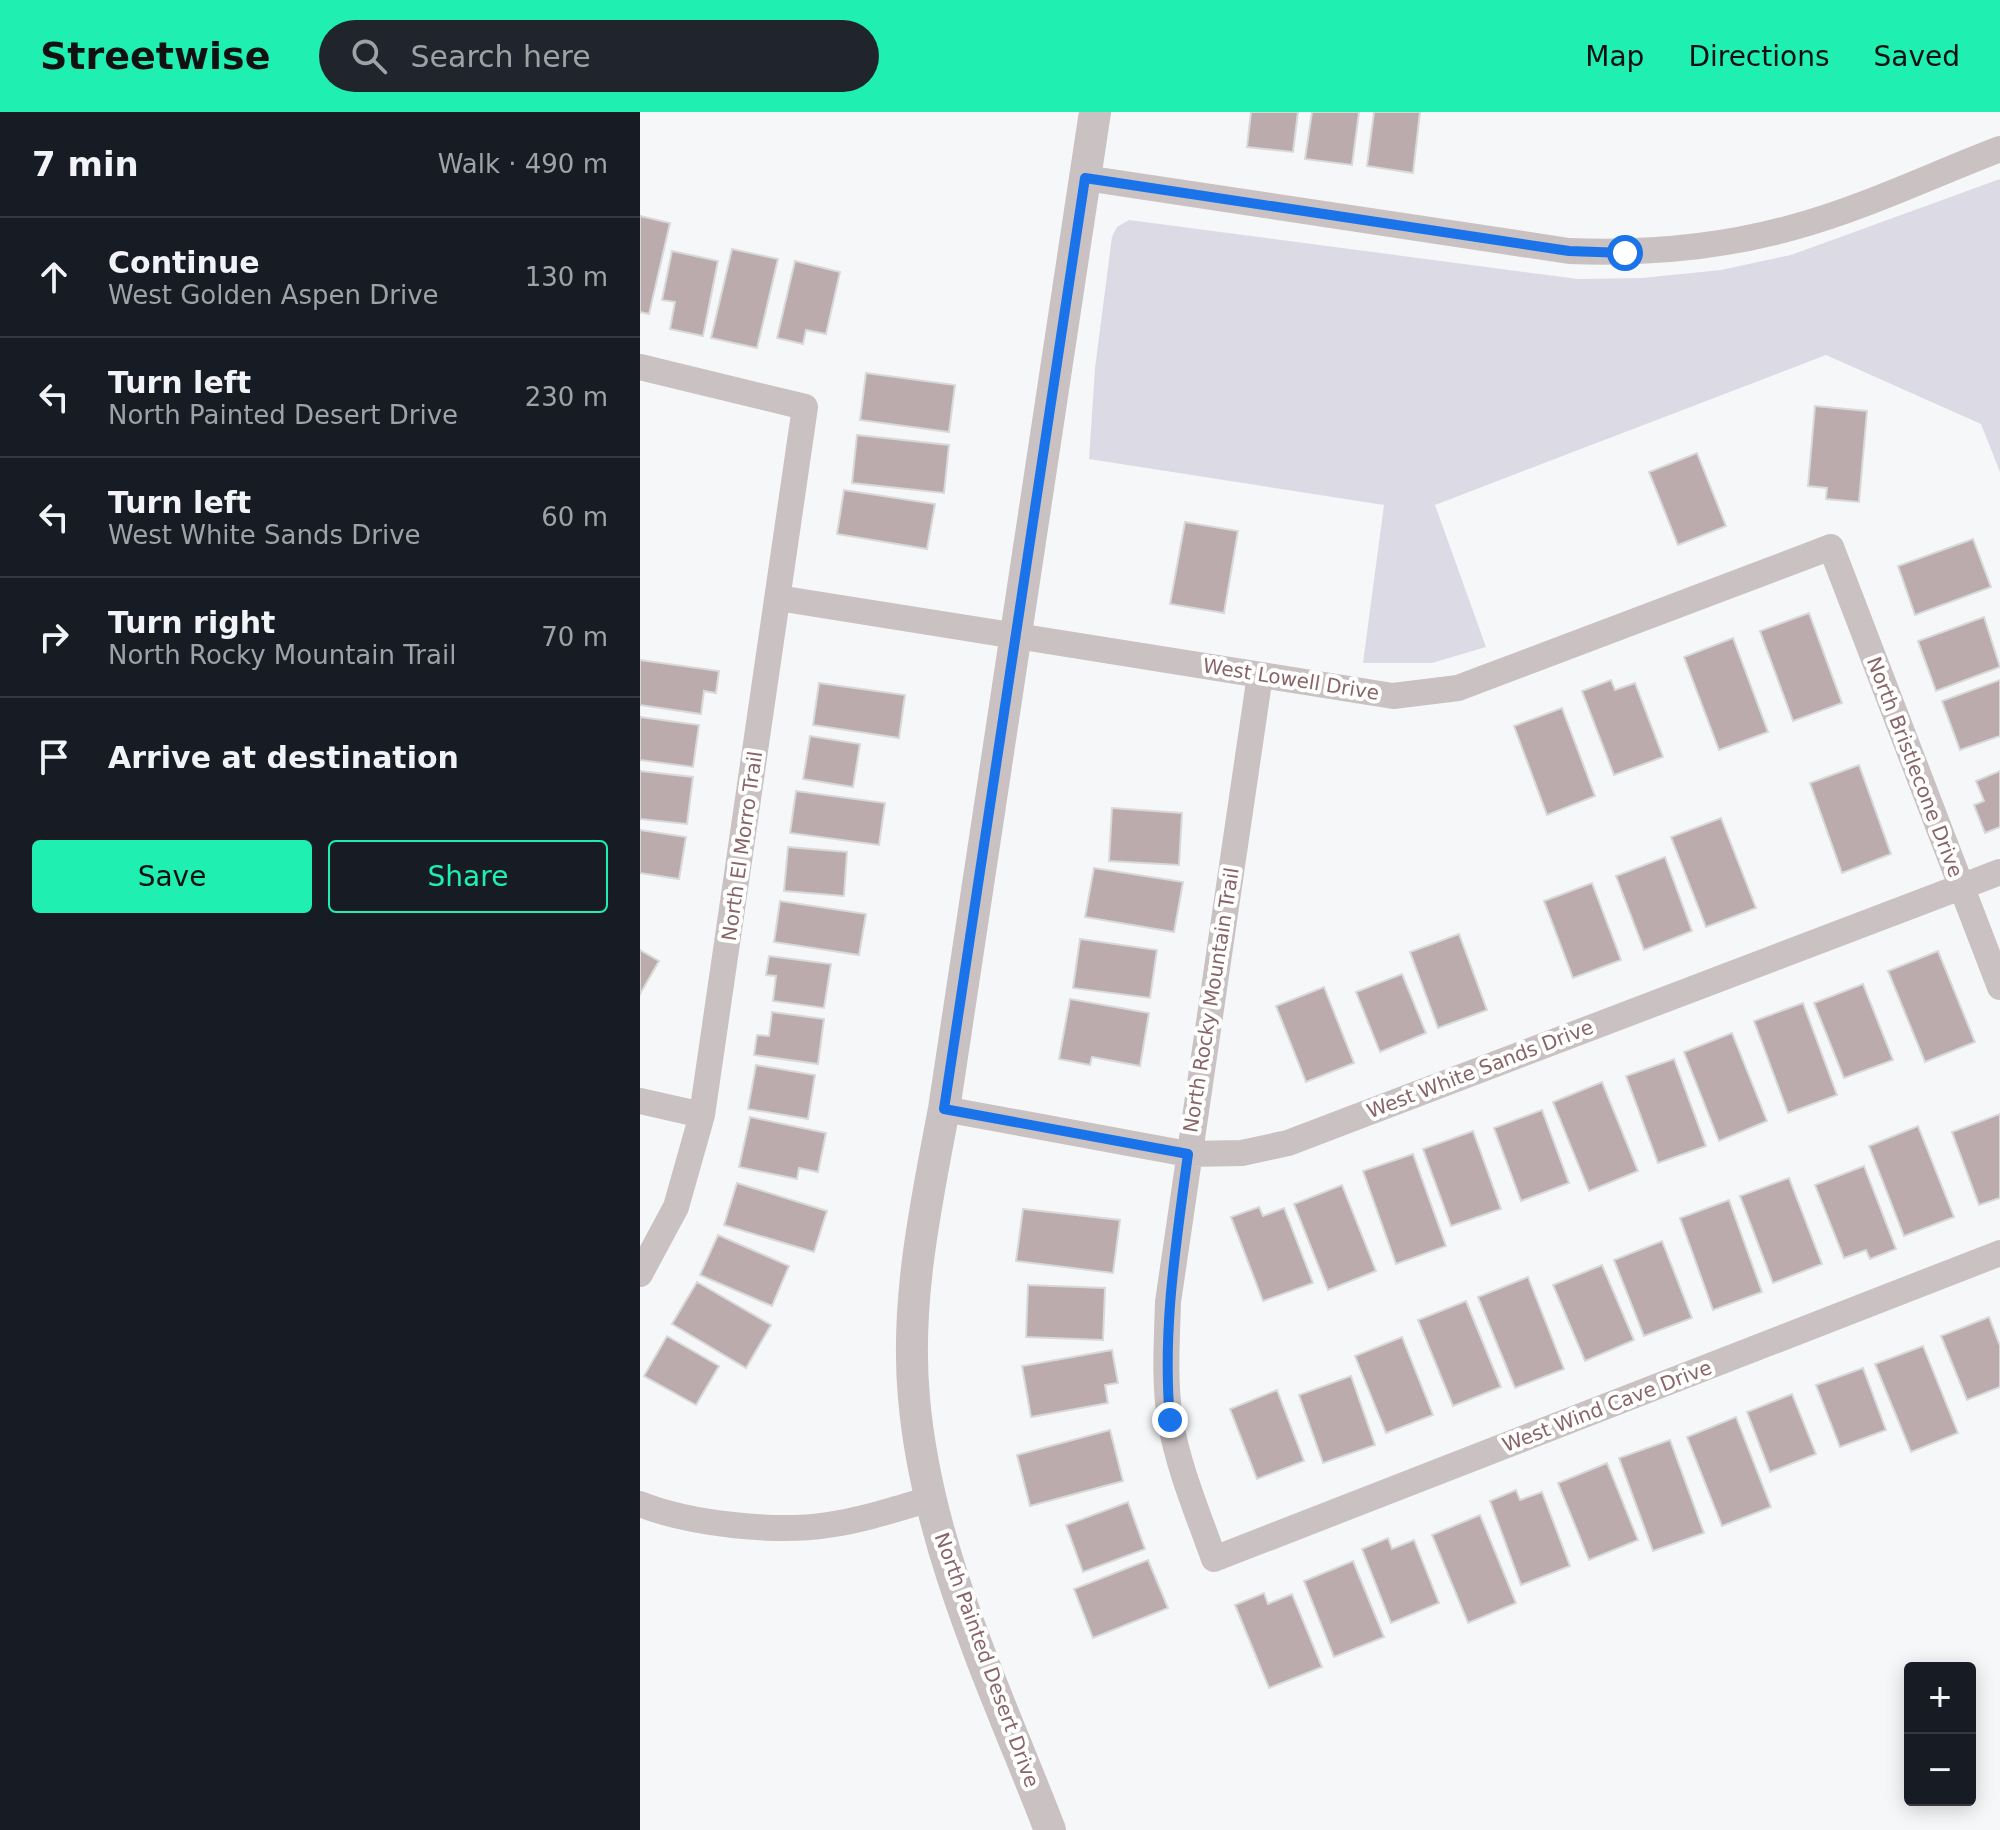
<!DOCTYPE html>
<html lang="en">
<head>
<meta charset="utf-8">
<style>
	:root { --surface:#171b24; --page:#20242c; --text:#f1f3f6; --muted:#9ea1a6; --line:#363941; --accent:#1fefb1 }
	body { margin:0; font-family:"DejaVu Sans",sans-serif; background:var(--page); color:var(--text) }
	.controls { position:absolute; right:24px; bottom:24px; display:grid; overflow:hidden; border-radius:8px; box-shadow:0 4px 20px #0003 }
	.controls button { width:72px; height:72px; display:grid; place-items:center; padding:0; border:0; border-bottom:2px solid var(--line); background:var(--surface); color:var(--text); font:40px sans-serif }
	.stop { position:absolute; width:24px; height:24px; margin:-18px; border:6px solid #1a73e8; border-radius:50%; background:#fff }
	.stop.end { background:#1a73e8; border-color:#fff; box-shadow:0 2px 8px #0008 }
	.list { margin:0; padding:0; list-style:none }
	h2 { display:flex; justify-content:space-between; align-items:center; height:104px; margin:0; padding:0 32px; font-size:34px }
	h2 small { font-size:26px; font-weight:400; color:var(--muted) }
	.list li { display:grid; grid-template-columns:52px 1fr auto; gap:24px; align-items:center; box-sizing:border-box; height:120px; padding:0 32px; border-top:2px solid var(--line) }
	.list b { display:block; font-size:30px; white-space:nowrap }
	.list p { margin:0; font-size:26px; white-space:nowrap; color:var(--muted) }
	.list em { font-size:26px; font-style:normal; color:var(--muted) }
	.actions { display:flex; gap:16px; padding:24px 32px }
	.actions a { flex:1; padding:18px 0; border:2px solid var(--accent); border-radius:8px; text-align:center; font-size:28px; color:var(--accent) }
	.actions .main { background:var(--accent); color:#111 }
	.icon { flex:none; width:44px; height:44px; fill:none; stroke:currentColor; stroke-width:2; stroke-linecap:round; stroke-linejoin:round }
	.map { position:relative; flex:none; width:1360px; height:1718px; overflow:hidden }
	header { display:flex; align-items:center; gap:48px; box-sizing:border-box; height:112px; padding:0 40px; background:var(--accent); color:#111 }
	header strong { font-size:38px }
	nav { display:flex; gap:44px; margin-inline-start:auto; font-size:28px }
	.search { width:560px; height:72px; background:var(--page); display:flex; align-items:center; gap:20px; box-sizing:border-box; padding:0 28px; border-radius:44px; color:var(--muted); font-size:30px }
	main { display:flex }
	aside { flex:1; background:var(--surface) }
	.map>svg:first-child { display:block }
	.green { fill:#dcdbe5 }
	.building { fill:#bbabad; stroke:#d8d9da; stroke-width:2 }
	.lines { fill:none; stroke-linecap:round; stroke-linejoin:round }
	.minor { stroke:#cac1c2; stroke-width:26 }
	.tertiary { stroke:#cac1c2; stroke-width:32 }
	.route { stroke:#1a73e8; stroke-width:10 }
	.labels { text-anchor:middle; stroke-width:8; stroke-linejoin:round; paint-order:stroke }
	.street-label { font-size:20px; fill:#896568; stroke:#fff }
</style>
</head>
<body>
<header>
<strong>Streetwise</strong>
<div class="search"><svg class="icon" aria-label="search" viewBox="0 0 24 24"><circle cx="10" cy="10" r="6"/><path d="M15 15l6 6"/></svg>Search here</div>
<nav><a>Map</a><a>Directions</a><a>Saved</a></nav>
</header>
<main>
<aside>
<h2>7 min<small>Walk · 490 m</small></h2>
<ul class="list">
<li><svg class="icon" aria-label="ahead" viewBox="0 0 24 24"><path d="M12 20V5M6 11l6-6 6 6"/></svg><div><b>Continue</b><p>West Golden Aspen Drive</p></div><em>130 m</em></li>
<li><svg class="icon" aria-label="left" viewBox="0 0 24 24"><path d="M17 20v-9H6M10 6l-5 5 5 5"/></svg><div><b>Turn left</b><p>North Painted Desert Drive</p></div><em>230 m</em></li>
<li><svg class="icon" aria-label="left" viewBox="0 0 24 24"><path d="M17 20v-9H6M10 6l-5 5 5 5"/></svg><div><b>Turn left</b><p>West White Sands Drive</p></div><em>60 m</em></li>
<li><svg class="icon" aria-label="right" viewBox="0 0 24 24"><path d="M7 20v-9h11M14 6l5 5-5 5"/></svg><div><b>Turn right</b><p>North Rocky Mountain Trail</p></div><em>70 m</em></li>
<li><svg class="icon" aria-label="arrive" viewBox="0 0 24 24"><path d="M6 21V4h12l-3 4 3 4H6"/></svg><div><b>Arrive at destination</b></div></li>
</ul>
<div class="actions"><a class="main">Save</a><a>Share</a></div>
</aside>
<div class="map">
<svg width="1360" height="1718" viewBox="0 0 1360 1718">
	<rect width="100%" height="100%" fill="#f5f7f8"/>
	<path class="green" d="M 1360,67 L 1360,360 L 1341,312 L 1186,243 L 795,393 L 846,535 L 792,551 L 723,551 L 744,393 L 449,347 L 455,256 L 472,125 L 477,115 L 489,108 L 938,167 L 1002,166 L 1081,158 L 1151,143 Z"/>
	<path class="building" d="M 611,0 L 658,0 L 653,40 L 607,35 Z
		M 672,0 L 719,0 L 712,53 L 665,47 Z
		M 734,0 L 780,0 L 773,61 L 727,54 Z
		M 0,104 L 30,111 L 9,202 L 0,200 Z
		M 92,137 L 138,147 L 117,236 L 71,226 Z
		M 32,139 L 78,149 L 63,224 L 30,217 L 35,190 L 22,188 Z
		M 155,149 L 200,160 L 186,222 L 166,218 L 163,232 L 137,226 Z
		M 226,261 L 315,273 L 309,320 L 220,308 Z
		M 1175,294 L 1227,299 L 1219,390 L 1186,387 L 1187,376 L 1168,374 Z
		M 217,323 L 309,333 L 304,381 L 212,371 Z
		M 1057,341 L 1086,414 L 1038,433 L 1009,360 Z
		M 204,378 L 295,392 L 287,437 L 197,422 Z
		M 545,410 L 598,419 L 584,501 L 530,492 Z
		M 1333,427 L 1351,475 L 1275,503 L 1258,454 Z
		M 1169,501 L 1202,591 L 1153,609 L 1120,519 Z
		M 1344,505 L 1360,555 L 1296,579 L 1278,529 Z
		M 1093,526 L 1128,620 L 1079,638 L 1044,545 Z
		M 0,548 L 79,559 L 76,581 L 64,579 L 61,602 L 0,593 Z
		M 971,568 L 975,578 L 995,571 L 1023,645 L 974,663 L 942,579 Z
		M 1360,568 L 1360,624 L 1320,638 L 1302,589 Z
		M 179,571 L 265,583 L 259,626 L 173,613 Z
		M 922,596 L 955,684 L 907,703 L 874,614 Z
		M 0,605 L 59,613 L 53,655 L 0,648 Z
		M 170,624 L 220,632 L 213,675 L 163,667 Z
		M 1219,653 L 1251,742 L 1202,761 L 1170,671 Z
		M 0,659 L 53,665 L 47,712 L 0,707 Z
		M 1360,659 L 1360,715 L 1345,721 L 1334,693 L 1344,689 L 1336,669 Z
		M 156,679 L 245,691 L 239,733 L 150,721 Z
		M 472,696 L 542,701 L 539,753 L 469,749 Z
		M 1081,706 L 1116,796 L 1066,815 L 1031,725 Z
		M 0,718 L 46,725 L 39,767 L 0,761 Z
		M 148,735 L 207,740 L 204,784 L 144,779 Z
		M 1025,745 L 1052,819 L 1004,838 L 976,764 Z
		M 454,756 L 543,770 L 534,820 L 445,805 Z
		M 952,771 L 981,848 L 933,866 L 904,789 Z
		M 140,789 L 226,802 L 219,843 L 134,830 Z
		M 819,822 L 847,898 L 798,916 L 770,840 Z
		M 440,827 L 517,838 L 510,886 L 433,876 Z
		M 0,838 L 19,849 L 0,882 Z
		M 1298,839 L 1335,930 L 1285,950 L 1248,859 Z
		M 129,844 L 191,852 L 184,896 L 133,889 L 136,864 L 126,863 Z
		M 762,862 L 786,921 L 740,940 L 716,880 Z
		M 1223,872 L 1253,948 L 1204,966 L 1174,891 Z
		M 684,875 L 714,951 L 666,970 L 636,894 Z
		M 430,887 L 509,901 L 500,954 L 452,945 L 450,953 L 419,947 Z
		M 1163,891 L 1197,983 L 1148,1001 L 1114,909 Z
		M 132,900 L 184,907 L 178,952 L 114,943 L 117,923 L 129,924 Z
		M 1092,921 L 1127,1009 L 1079,1029 L 1044,940 Z
		M 1034,947 L 1066,1034 L 1018,1051 L 986,964 Z
		M 116,953 L 175,963 L 168,1007 L 108,997 Z
		M 962,970 L 998,1059 L 949,1079 L 913,990 Z
		M 902,998 L 929,1071 L 881,1089 L 854,1016 Z
		M 1360,1002 L 1360,1086 L 1339,1093 L 1312,1020 Z
		M 110,1005 L 186,1021 L 178,1060 L 159,1056 L 157,1067 L 99,1055 Z
		M 1278,1014 L 1314,1105 L 1264,1124 L 1229,1034 Z
		M 833,1019 L 861,1097 L 811,1114 L 783,1037 Z
		M 773,1042 L 806,1134 L 756,1152 L 723,1059 Z
		M 1224,1054 L 1256,1137 L 1230,1147 L 1226,1138 L 1204,1146 L 1175,1073 Z
		M 1149,1066 L 1182,1152 L 1133,1171 L 1100,1084 Z
		M 97,1071 L 187,1099 L 174,1140 L 84,1113 Z
		M 702,1073 L 736,1159 L 688,1178 L 654,1092 Z
		M 1089,1088 L 1122,1180 L 1073,1198 L 1040,1106 Z
		M 619,1095 L 623,1104 L 644,1096 L 673,1171 L 623,1189 L 591,1105 Z
		M 383,1097 L 480,1108 L 473,1161 L 376,1149 Z
		M 78,1123 L 149,1154 L 132,1194 L 60,1163 Z
		M 1022,1129 L 1052,1206 L 1004,1224 L 974,1148 Z
		M 962,1153 L 994,1228 L 945,1249 L 913,1173 Z
		M 888,1165 L 924,1257 L 875,1276 L 838,1185 Z
		M 57,1170 L 131,1213 L 106,1256 L 32,1212 Z
		M 388,1173 L 465,1176 L 463,1228 L 386,1225 Z
		M 826,1189 L 861,1275 L 813,1294 L 778,1208 Z
		M 1349,1205 L 1360,1234 L 1360,1275 L 1327,1288 L 1301,1224 Z
		M 27,1224 L 79,1254 L 56,1293 L 4,1264 Z
		M 762,1225 L 793,1303 L 746,1321 L 715,1244 Z
		M 1283,1234 L 1318,1321 L 1271,1340 L 1235,1252 Z
		M 472,1238 L 478,1271 L 465,1273 L 468,1291 L 391,1305 L 382,1254 Z
		M 1223,1256 L 1246,1318 L 1200,1335 L 1176,1273 Z
		M 711,1264 L 735,1333 L 683,1351 L 659,1283 Z
		M 637,1278 L 664,1349 L 617,1367 L 590,1297 Z
		M 1152,1282 L 1176,1342 L 1130,1360 L 1107,1300 Z
		M 1096,1305 L 1131,1395 L 1082,1414 L 1047,1325 Z
		M 470,1318 L 483,1369 L 390,1394 L 377,1343 Z
		M 1030,1328 L 1064,1421 L 1013,1439 L 979,1346 Z
		M 967,1351 L 998,1428 L 949,1448 L 918,1371 Z
		M 876,1378 L 880,1388 L 902,1380 L 930,1454 L 881,1473 L 850,1389 Z
		M 488,1390 L 505,1437 L 443,1460 L 426,1413 Z
		M 840,1403 L 876,1491 L 828,1511 L 792,1423 Z
		M 748,1426 L 752,1437 L 774,1428 L 799,1491 L 751,1511 L 722,1437 Z
		M 508,1448 L 528,1496 L 453,1526 L 434,1477 Z
		M 713,1449 L 744,1525 L 694,1545 L 664,1469 Z
		M 624,1481 L 628,1492 L 652,1482 L 682,1555 L 629,1576 L 595,1493 Z"/>
	<g class="lines">
		<path class="minor" d="M 445,66 L 929,139 C 1005,142 1080,136 1154,115 C 1224,96 1292,63 1360,37
			M 0,255 L 165,295 L 62,1003 L 36,1095 L 0,1162
			M 138,486 L 753,584 L 818,576 L 1191,435 L 1360,875
			M 620,563 L 528,1190 C 527,1229 524,1268 530,1307 C 538,1355 558,1402 574,1447 L 1360,1141
			M 0,989 L 62,1003
			M 304,997 L 548,1042 L 602,1041 L 648,1031 L 1360,760
			M 0,1392 C 50,1412 135,1421 188,1413 C 223,1408 256,1397 290,1387"/>
		<path class="tertiary" d="M 410,1718 C 356,1578 287,1437 274,1286 C 265,1190 286,1092 304,997 L 455,0"/>
	</g>
	<g class="lines">
		<path class="route" d="M 530,1308 C 522,1218 536,1132 548,1042 L 304,997 L 445,66 L 929,139 L 985,141"/>
	</g>
	<g class="labels">
		<g class="street-label">
			<text transform="translate(651 567) rotate(9)" y="7">West Lowell Drive</text>
			<text transform="translate(1275 655) rotate(69)" y="7">North Bristlecone Drive</text>
			<text transform="translate(102 734) rotate(-82)" y="7">North El Morro Trail</text>
			<text transform="translate(571 888) rotate(-81)" y="7">North Rocky Mountain Trail</text>
			<text transform="translate(840 957) rotate(-21)" y="7">West White Sands Drive</text>
			<text transform="translate(967 1294) rotate(-21)" y="7">West Wind Cave Drive</text>
			<text transform="translate(347 1548) rotate(70)" y="7">North Painted Desert Drive</text>
		</g>
	</g>
</svg>
<div class="controls">
<button>+</button>
<button>−</button>
</div>
<div class="stop" style="left:985px;top:141px"></div>
<div class="stop end" style="left:530px;top:1308px"></div>
</div>
</main>
</body>
</html>
